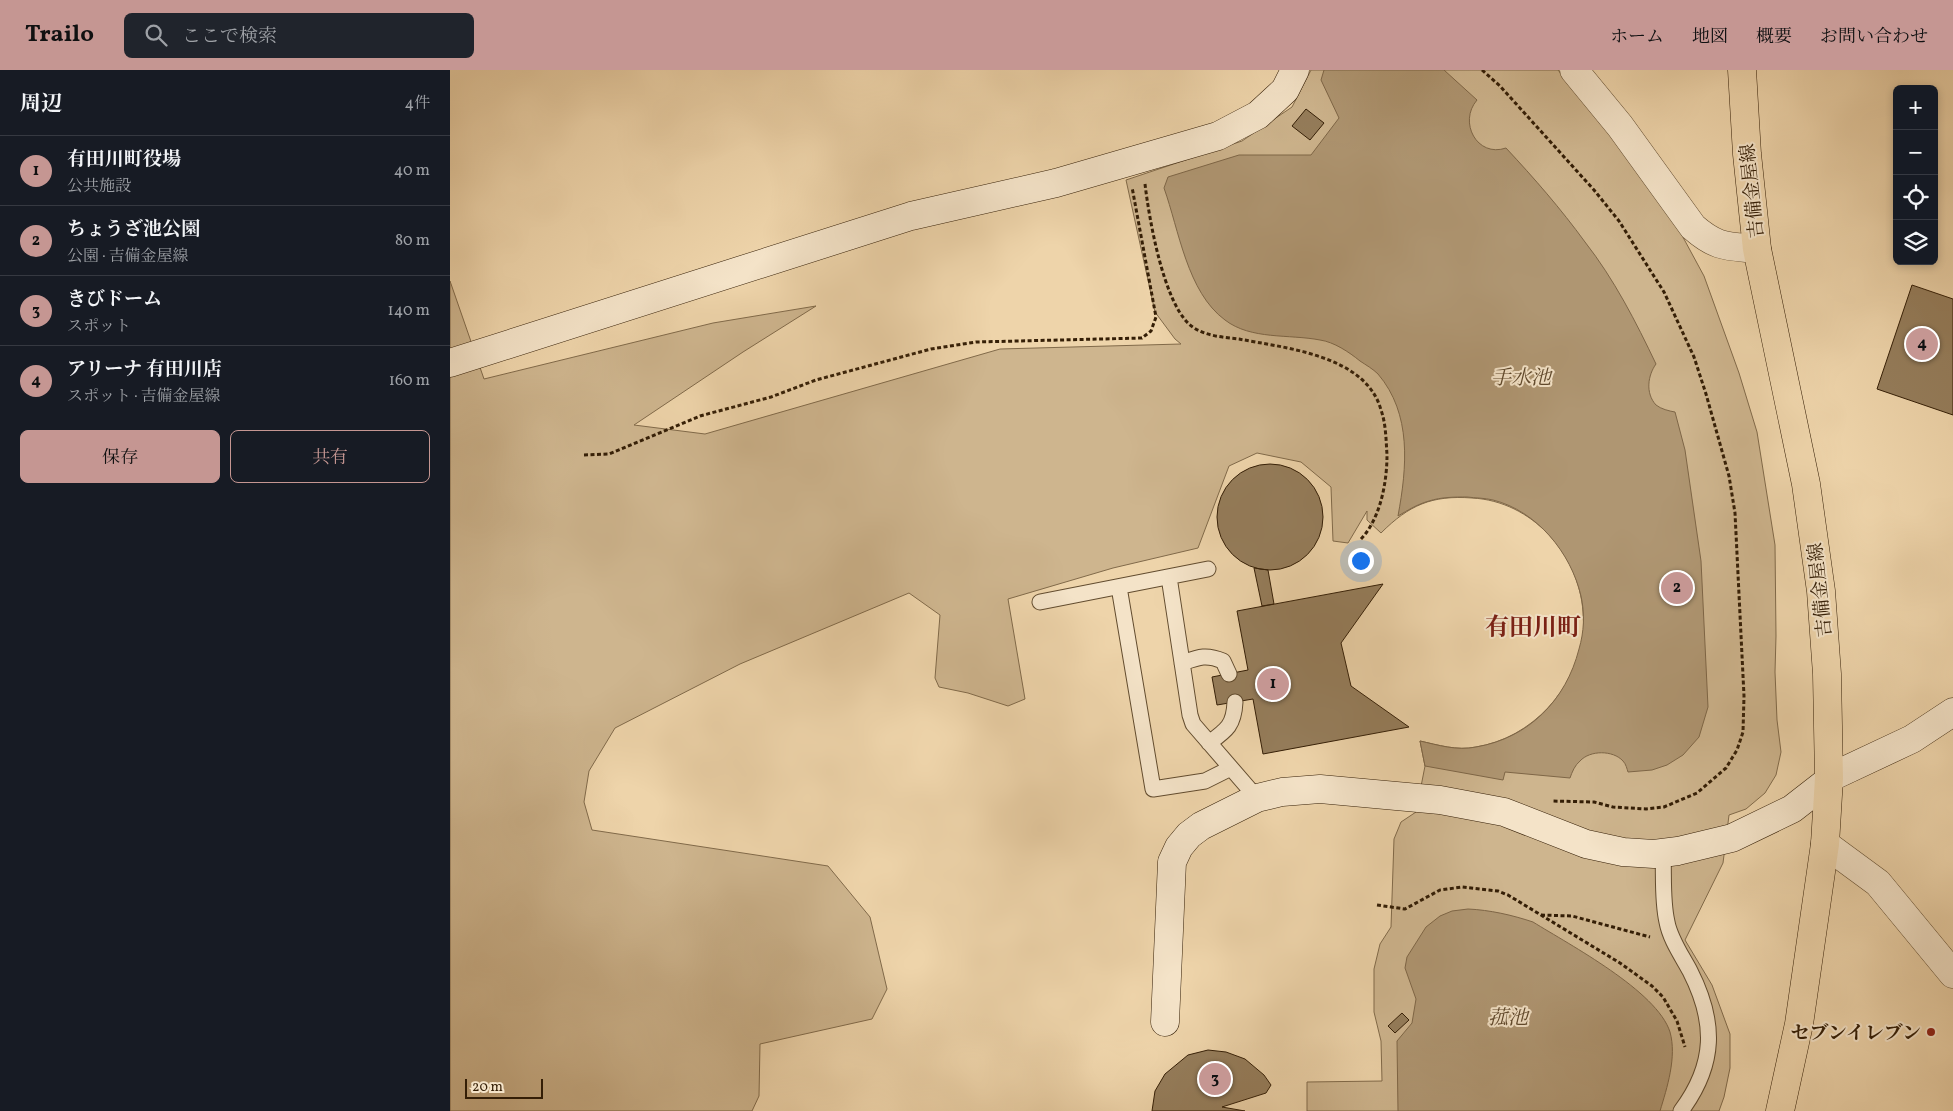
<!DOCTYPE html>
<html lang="ja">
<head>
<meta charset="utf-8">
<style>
	:root { --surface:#171b24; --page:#20242c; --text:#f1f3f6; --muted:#9ea1a6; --line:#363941; --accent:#c59692 }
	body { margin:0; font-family:Vollkorn,"Noto Serif JP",serif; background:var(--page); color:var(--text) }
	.controls { position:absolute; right:15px; top:15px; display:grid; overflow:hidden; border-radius:8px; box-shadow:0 2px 8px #0003 }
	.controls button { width:45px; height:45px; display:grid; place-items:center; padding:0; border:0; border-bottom:1px solid var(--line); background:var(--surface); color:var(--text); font:25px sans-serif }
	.scale { position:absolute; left:15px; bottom:12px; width:78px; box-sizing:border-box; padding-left:5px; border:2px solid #341e06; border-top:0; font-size:14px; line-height:18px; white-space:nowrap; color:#341e06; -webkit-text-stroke:4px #f4e3c8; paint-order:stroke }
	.you { position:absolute; left:910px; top:490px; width:18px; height:18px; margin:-12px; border:4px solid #fff; border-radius:50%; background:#1a73e8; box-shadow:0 0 0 8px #1a73e833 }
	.badge { display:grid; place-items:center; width:32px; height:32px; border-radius:50%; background:var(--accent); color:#111; font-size:16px; font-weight:700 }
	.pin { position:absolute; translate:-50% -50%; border:2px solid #fff; box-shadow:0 1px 5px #0006 }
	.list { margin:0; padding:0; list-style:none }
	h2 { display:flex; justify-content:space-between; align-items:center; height:65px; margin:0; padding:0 20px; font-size:21px }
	h2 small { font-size:16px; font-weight:400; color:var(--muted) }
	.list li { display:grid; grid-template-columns:32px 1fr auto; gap:15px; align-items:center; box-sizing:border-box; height:70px; padding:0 20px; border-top:1px solid var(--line) }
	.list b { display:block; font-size:19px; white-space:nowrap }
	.list p { margin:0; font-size:16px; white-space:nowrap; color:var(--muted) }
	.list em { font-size:16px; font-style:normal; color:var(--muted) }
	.actions { display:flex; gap:10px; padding:15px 20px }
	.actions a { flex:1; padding:11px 0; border:1px solid var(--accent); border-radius:8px; text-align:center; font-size:18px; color:var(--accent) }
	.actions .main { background:var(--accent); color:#111 }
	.icon { flex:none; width:28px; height:28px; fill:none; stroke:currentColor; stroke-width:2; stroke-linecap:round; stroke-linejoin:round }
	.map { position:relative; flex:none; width:1503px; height:1041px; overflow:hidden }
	header { display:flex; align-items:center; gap:30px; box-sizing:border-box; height:70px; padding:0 25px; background:var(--accent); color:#111 }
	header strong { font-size:24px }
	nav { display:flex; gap:28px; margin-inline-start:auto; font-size:18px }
	.search { width:350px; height:45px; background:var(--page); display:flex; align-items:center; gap:12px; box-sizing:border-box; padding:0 18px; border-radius:8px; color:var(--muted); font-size:19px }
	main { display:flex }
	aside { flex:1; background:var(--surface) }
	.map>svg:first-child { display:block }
	.green { fill:#ceb58e; stroke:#816a4a }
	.water { fill:#af9672; stroke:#7e6647 }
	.building { fill:#957d5b; stroke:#341e06 }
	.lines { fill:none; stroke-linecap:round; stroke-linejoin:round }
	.lane-casing { stroke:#624c2f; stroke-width:17 }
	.street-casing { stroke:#624c2f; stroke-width:29 }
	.secondary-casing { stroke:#341e06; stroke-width:29 }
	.primary-casing { stroke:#341e06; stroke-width:29 }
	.path { stroke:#341e06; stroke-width:3; stroke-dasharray:4 2.5; stroke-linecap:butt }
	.lane { stroke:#f4e3c8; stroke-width:15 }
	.street { stroke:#f4e3c8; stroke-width:28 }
	.secondary { stroke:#f4e3c8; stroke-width:28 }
	.primary { stroke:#eed4aa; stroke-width:28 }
	.poi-dot { fill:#8f2418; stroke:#f4e3c8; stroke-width:2 }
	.labels { text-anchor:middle; stroke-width:4; stroke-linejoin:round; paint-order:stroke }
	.street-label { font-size:19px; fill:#341e06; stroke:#f4e3c8 }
	.poi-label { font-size:19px; font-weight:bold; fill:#341e06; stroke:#f4e3c8; text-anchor:end }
	.water-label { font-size:20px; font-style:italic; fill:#5f482c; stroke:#f4e3c8 }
	.district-label { font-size:24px; font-weight:bold; fill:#7a1f14; stroke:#f4e3c8 }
</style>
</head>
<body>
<header>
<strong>Trailo</strong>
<div class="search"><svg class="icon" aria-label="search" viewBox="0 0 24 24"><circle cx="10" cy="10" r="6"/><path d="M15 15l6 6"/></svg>ここで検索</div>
<nav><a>ホーム</a><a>地図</a><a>概要</a><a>お問い合わせ</a></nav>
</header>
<main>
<aside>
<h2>周辺<small>4件</small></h2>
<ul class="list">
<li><span class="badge">1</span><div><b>有田川町役場</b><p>公共施設</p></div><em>40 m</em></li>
<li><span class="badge">2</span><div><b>ちょうざ池公園</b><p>公園 · 吉備金屋線</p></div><em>80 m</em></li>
<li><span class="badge">3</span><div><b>きびドーム</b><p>スポット</p></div><em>140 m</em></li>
<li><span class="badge">4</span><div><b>アリーナ 有田川店</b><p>スポット · 吉備金屋線</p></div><em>160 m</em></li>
</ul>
<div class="actions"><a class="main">保存</a><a>共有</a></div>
</aside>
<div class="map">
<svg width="1503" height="1041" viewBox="0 0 1503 1041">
	<rect width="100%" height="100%" fill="#eed4aa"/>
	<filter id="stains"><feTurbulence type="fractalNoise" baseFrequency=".004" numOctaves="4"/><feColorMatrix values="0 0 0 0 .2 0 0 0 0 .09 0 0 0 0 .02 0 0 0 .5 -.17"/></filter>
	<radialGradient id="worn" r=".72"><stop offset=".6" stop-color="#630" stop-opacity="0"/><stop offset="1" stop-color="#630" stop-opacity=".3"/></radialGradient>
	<path class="green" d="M 861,0 L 1108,0 L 1154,57 L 1228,158 L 1254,206 L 1289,303 L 1307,362 L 1325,475 L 1326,566 L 1325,602 L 1327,650 L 1331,682 L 1326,705 L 1315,723 L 1296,739 L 1279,745 L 1273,793 L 1235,870 L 1262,915 L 1280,964 L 1280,998 L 1274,1027 L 1269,1041 L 857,1041 L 857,1012 L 932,1011 L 931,971 L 924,942 L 924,899 L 930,874 L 941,857 L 944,769 L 951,752 L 966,742 L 975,696 L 970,671 C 988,675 1007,681 1026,677 C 1082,668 1127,619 1134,561 C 1134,555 1133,548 1133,542 C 1129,484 1082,431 1022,428 C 982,425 959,435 931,463 L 917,450 L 917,441 L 898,473 L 883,471 L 881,417 L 851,392 L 807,383 L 779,396 L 748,478 L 663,498 L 558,529 L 575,629 L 558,636 L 518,623 L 489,617 L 485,608 L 490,545 L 459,523 L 290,594 L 165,658 L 139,701 L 134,732 L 142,760 L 378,796 L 420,847 L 437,919 L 422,949 L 310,974 L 309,1026 L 302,1041 L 0,1041 L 0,211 L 34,309 L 263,253 L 366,236 L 293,282 L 184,355 L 255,364 L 550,279 L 731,274 L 725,269 L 705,242 L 676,110 L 792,71 L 842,37 Z"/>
	<path class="water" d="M 874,0 L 994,0 L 1027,30 C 1008,52 1027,88 1056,78 C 1084,108 1111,139 1135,172 C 1164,209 1186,252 1206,294 C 1198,305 1195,323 1206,335 C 1211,339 1219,341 1225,342 L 1235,380 L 1251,491 L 1258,637 L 1249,667 L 1233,685 L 1217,695 L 1202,700 L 1178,702 C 1177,699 1176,694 1173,691 C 1163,680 1140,680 1130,691 C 1125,695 1122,702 1120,708 L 1055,702 L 1053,710 L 975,696 L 970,671 C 988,675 1007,681 1026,677 C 1079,668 1116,630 1129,579 C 1134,562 1135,544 1131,526 C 1121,483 1087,441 1043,430 C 1035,428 1025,428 1017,427 C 1005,427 991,427 979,431 C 968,434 958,440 948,446 C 957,397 962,344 928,304 C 923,299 916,295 910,291 C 899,282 884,272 870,270 C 839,264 801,270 775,250 C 737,222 729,160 714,118 L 718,107 L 789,85 L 861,85 L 889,48 L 871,10 Z
		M 1018,839 C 1040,840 1062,845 1083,852 C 1120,875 1207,921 1220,962 C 1227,987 1217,1018 1210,1041 L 948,1041 L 947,971 L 962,953 L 966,929 L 955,898 L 957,887 L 976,857 L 990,846 L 1002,841 Z"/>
	<path class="building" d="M 856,39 L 874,53 L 860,70 L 842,56 Z
		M 1462,215 L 1503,229 L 1503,345 L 1427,319 Z
		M767 447a53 53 0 1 1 106 0a53 53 0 1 1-106 0Z
		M 804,498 L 818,500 L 824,534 L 812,536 Z
		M 933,514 L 891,573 L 901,616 L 959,657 L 813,684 L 803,629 L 767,635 L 762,607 L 798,600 L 787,541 Z
		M 952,943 L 959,950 L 945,963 L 938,956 Z
		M 758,980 L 776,982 L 795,989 L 814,1005 L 821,1015 L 816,1023 L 772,1037 L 795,1041 L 702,1041 L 705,1021 L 715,1004 L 738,985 Z"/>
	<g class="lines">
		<defs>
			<path id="lane" d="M 719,507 L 740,645 L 743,654 L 807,728
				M 669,517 L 703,719 L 755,711 L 781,698
				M 590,532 L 758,499
				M 732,593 C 749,587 756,584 773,591 L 779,604
				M 759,673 C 777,660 784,655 785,632
				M 1213,783 C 1214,806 1212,831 1217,852 C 1220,869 1232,886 1240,901 C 1266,952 1266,994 1231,1041"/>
			<path id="street" d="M 1124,0 L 1170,56 L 1243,157 C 1267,178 1277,176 1307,179
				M 1375,774 L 1428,813 L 1503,904"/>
			<path id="secondary" d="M 0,293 L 461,146 L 606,113 L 768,66 L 808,45 L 835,20 L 845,0
				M 1379,708 L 1462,669 L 1503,642
				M 715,952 L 722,792 L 729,777 L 739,765 L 751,756 L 807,728 L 832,722 L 870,719 L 990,730 L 1054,742 L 1136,774 L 1173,782 L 1204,784 L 1228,781 L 1282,768 L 1342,739 L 1378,711"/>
			<path id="primary" d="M 1292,0 L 1297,84 L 1307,179 L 1356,414 L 1371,521 L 1377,604 L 1379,708 L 1375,774 L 1349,954 L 1330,1041"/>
		</defs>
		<use href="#lane" class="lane-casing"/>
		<use href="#street" class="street-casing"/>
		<use href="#secondary" class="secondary-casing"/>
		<use href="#primary" class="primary-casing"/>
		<path class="path" d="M 1032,0 L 1050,16 L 1144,120 L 1169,151 L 1214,222 L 1244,287 L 1256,324 L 1279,406 L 1285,443 L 1294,626 L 1293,662 L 1287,680 L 1276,698 L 1247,723 L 1214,737 L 1196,739 L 1163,737 L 1144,732 L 1102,731
			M 695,114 C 699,148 713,230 739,254 C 752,266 772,267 789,269 C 835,278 916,285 931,340 C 936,354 936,370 937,385 C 937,413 930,450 910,470
			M 134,385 L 159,384 L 250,346 L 321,327 L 366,310 L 481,279 L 526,272 L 692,268 L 701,261 L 706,247 L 682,117
			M 927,835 L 955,839 L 990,820 L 1012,817 L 1048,821 L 1058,825 L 1170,893 L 1202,916 L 1213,927 L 1227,951 L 1235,977
			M 1091,845 L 1122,846 L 1200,867"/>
		<use href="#lane" class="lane"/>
		<use href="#street" class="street"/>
		<use href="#secondary" class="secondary"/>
		<use href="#primary" class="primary"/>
	</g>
	<circle class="poi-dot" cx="1481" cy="962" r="5"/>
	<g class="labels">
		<g class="street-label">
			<text transform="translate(1301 121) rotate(-96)" y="7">吉備金屋線</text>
			<text transform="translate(1369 520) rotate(-96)" y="7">吉備金屋線</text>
		</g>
		<g class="poi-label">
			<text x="1471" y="969">セブンイレブン</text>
		</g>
		<g class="water-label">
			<text x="1071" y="314">手水池</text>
			<text x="1058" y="954">菰池</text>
		</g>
		<g class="district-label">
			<text x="1083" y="565">有田川町</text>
		</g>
	</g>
	<rect width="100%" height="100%" filter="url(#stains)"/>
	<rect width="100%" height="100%" fill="url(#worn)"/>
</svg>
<div class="controls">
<button>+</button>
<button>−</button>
<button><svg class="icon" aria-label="locate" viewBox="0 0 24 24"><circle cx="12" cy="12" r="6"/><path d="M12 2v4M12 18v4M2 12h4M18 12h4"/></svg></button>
<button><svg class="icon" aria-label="layers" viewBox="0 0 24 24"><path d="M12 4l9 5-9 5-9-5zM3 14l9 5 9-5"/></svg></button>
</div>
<div class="scale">20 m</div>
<div class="you"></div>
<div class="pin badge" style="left:823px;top:614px">1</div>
<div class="pin badge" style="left:1227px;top:518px">2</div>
<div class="pin badge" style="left:765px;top:1009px">3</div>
<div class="pin badge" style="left:1472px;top:274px">4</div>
</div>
</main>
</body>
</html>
